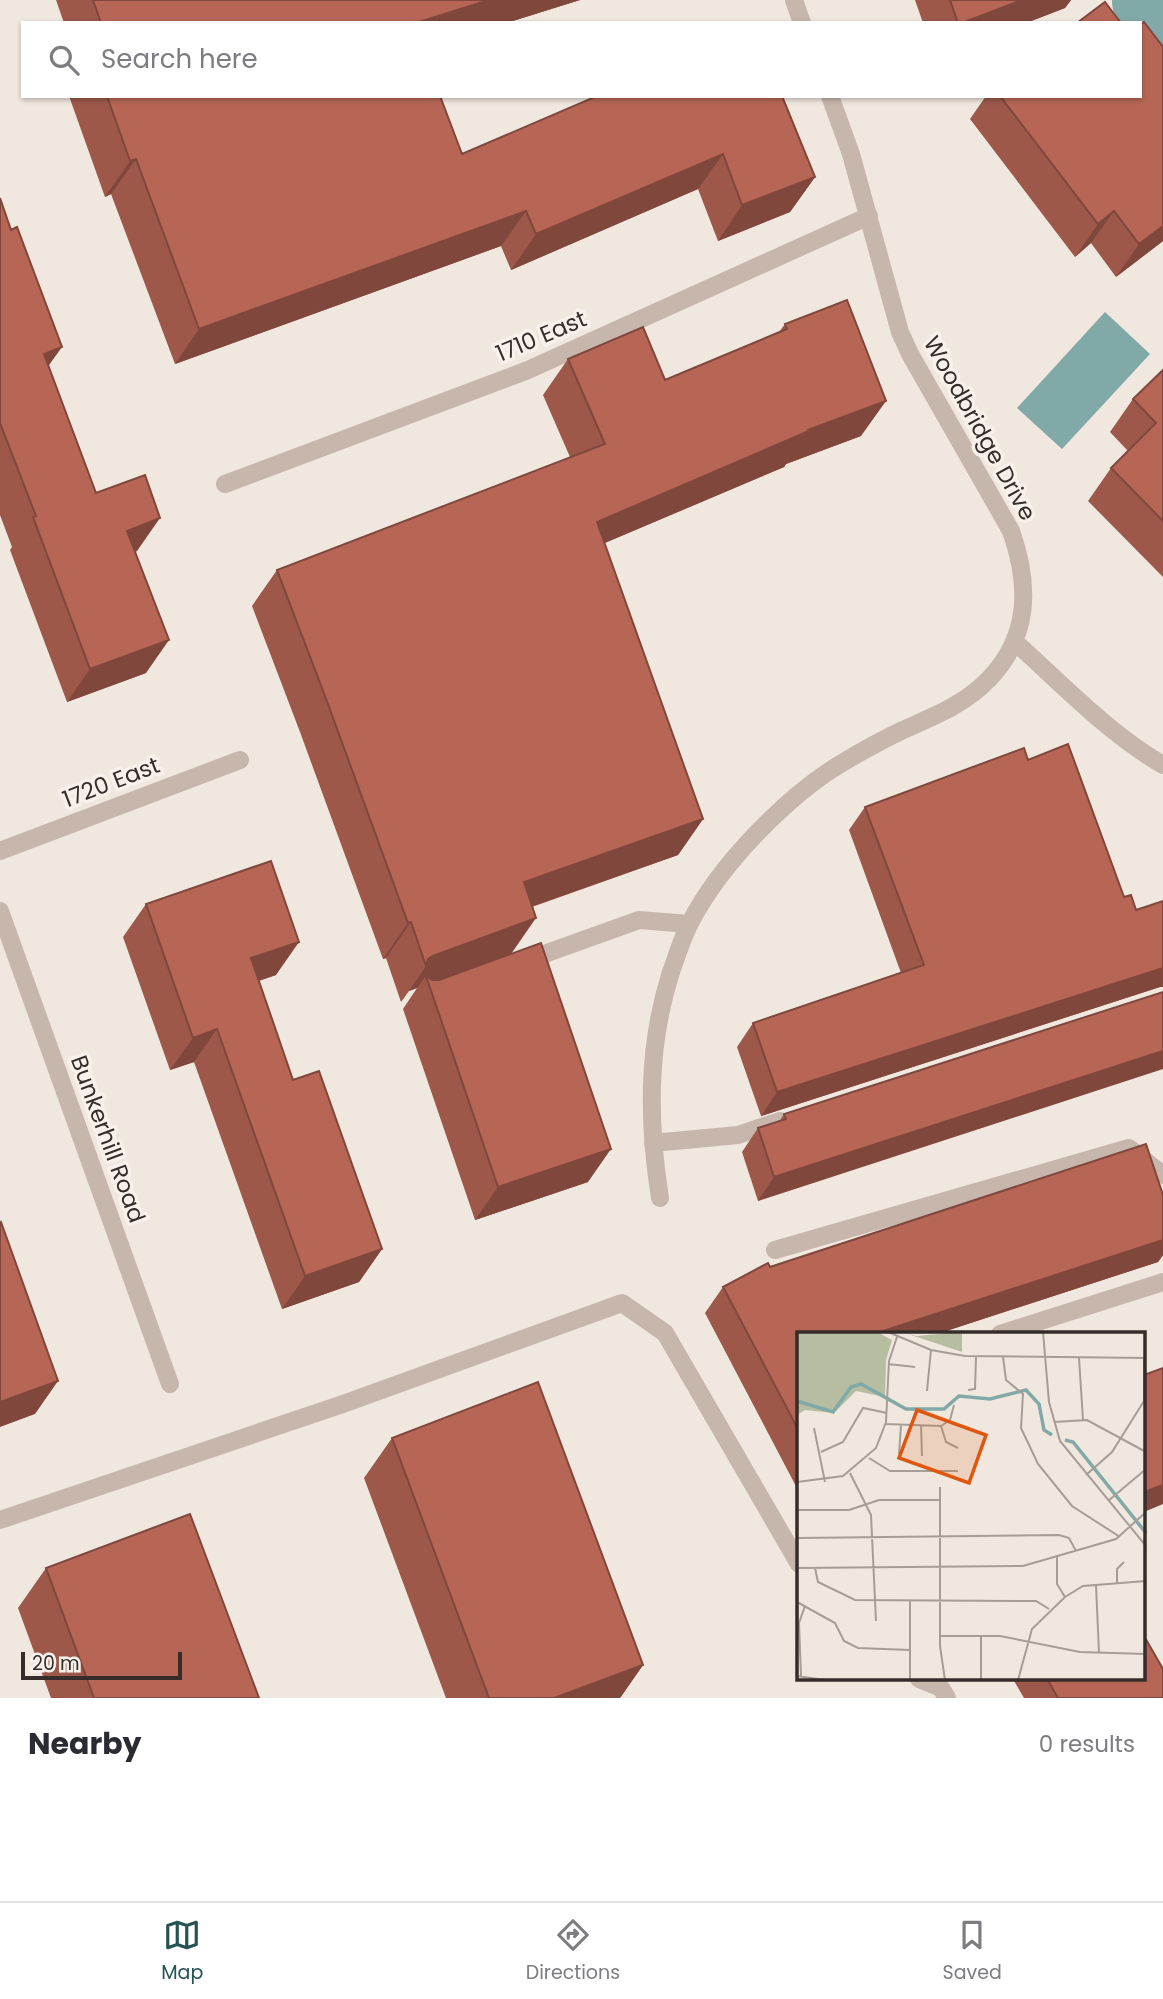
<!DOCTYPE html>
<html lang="en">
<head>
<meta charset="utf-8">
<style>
	:root { --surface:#fff; --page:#f2f2f3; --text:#2b2b33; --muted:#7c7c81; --line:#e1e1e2; --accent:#255252 }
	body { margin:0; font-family:Poppins,sans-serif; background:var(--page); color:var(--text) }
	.scale { position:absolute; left:21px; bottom:18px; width:161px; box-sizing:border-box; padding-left:7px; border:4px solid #362d2a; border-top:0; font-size:19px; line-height:24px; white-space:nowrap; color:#362d2a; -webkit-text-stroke:5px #f8f1eb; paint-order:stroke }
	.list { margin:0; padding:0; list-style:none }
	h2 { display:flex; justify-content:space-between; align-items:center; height:91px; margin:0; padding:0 28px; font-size:30px }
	h2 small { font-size:23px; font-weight:400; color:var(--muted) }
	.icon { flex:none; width:38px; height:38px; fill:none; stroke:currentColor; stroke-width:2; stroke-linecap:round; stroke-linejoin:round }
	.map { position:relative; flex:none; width:1163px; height:1698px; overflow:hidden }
	.search { position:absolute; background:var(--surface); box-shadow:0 2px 5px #0004; left:21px; right:21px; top:21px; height:77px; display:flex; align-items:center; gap:18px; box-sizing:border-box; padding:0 24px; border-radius:0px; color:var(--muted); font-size:26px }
	.sheet { height:203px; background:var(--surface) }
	nav { display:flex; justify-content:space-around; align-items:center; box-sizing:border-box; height:98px; border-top:2px solid var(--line); background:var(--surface); font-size:19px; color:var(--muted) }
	nav a { display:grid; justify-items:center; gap:4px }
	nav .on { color:var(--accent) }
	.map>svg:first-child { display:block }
	.water { fill:#81a9a8 }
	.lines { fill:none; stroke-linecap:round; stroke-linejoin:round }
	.river { stroke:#81a9a8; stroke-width:96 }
	.service { stroke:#c7b6ac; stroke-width:18 }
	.minor { stroke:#c7b6ac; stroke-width:18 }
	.wall { fill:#9d584a }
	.shaded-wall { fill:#80473c }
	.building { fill:#b76656; stroke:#80473c; stroke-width:2 }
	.labels { text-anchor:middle; stroke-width:7; stroke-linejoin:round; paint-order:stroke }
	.street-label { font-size:23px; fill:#362d2a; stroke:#f8f1eb }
	.inset-river { fill:none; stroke:#81a9a8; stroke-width:3.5 }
	.inset-road { fill:none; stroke:#a69d97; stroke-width:2 }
	.view { fill:#df570e; fill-opacity:0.15; stroke:#df570e; stroke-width:3.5 }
	.inset-edge { fill:none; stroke:#362d2a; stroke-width:3.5 }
</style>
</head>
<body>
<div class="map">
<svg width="1163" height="1698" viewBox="0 0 1163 1698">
	<rect width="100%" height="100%" fill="#f0e7df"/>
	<path class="water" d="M 1105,312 L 1150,354 L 1062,449 L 1017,408 Z"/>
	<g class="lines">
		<path class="river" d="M 1160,0 L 1163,6"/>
		<path class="service" d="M 522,962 L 639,920 L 689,924
			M 653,1143 L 738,1135 L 780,1121
			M 775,1250 L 1129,1148 L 1163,1175
			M 1000,1334 L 1163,1282
			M 0,1520 L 343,1404 L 622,1303 L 665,1333 L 799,1564
			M 919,1679 L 941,1688 L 947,1698"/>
		<path class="minor" d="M 794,0 L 802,23
			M 225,484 L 528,370 L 869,216
			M 1015,642 C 1062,684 1108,733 1163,765
			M 0,851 L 240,760
			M 0,911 L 170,1384
			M 660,1198 C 648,1122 647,1047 671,972 C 677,956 682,938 690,923 C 707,890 731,860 756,834 C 782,807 810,782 842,763 C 862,751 882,740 903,730 C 934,716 964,705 989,679 C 1030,636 1030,585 1011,531 L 910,354 L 900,332 L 851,154 L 830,96"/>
	</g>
	<path class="wall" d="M 56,0 L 580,0 L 506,23 L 64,23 Z
		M 915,0 L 1071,0 L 1065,8 L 1026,23 L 923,23 Z
		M 69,96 L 440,96 L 462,154 L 597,96 L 815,177 L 790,212 L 718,241 L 698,189 L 511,270 L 501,246 L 175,364 L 111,194 L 105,197 Z
		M 986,96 L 1140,96 L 1163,241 L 1116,277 L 1091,243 L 1075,257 L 970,119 Z
		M 0,198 L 48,366 L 96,493 L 137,551 L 135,552 L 146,673 L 67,702 L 10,550 L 12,547 L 0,515 Z
		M 785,324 L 861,436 L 786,464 L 784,467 L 604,543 L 703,819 L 678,855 L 532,907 L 511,954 L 588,1182 L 475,1220 L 403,1009 L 417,988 L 409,991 L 401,1002 L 386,958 L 383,959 L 300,732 L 252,606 L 277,570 L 570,457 L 543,395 L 568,359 L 665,380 L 779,332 Z
		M 1163,370 L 1163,577 L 1088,501 L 1111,468 L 1128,451 L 1110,432 L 1133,399 Z
		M 1028,760 L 1124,897 L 1136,910 L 1163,901 L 1163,987 L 1160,987 L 761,1116 L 737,1047 L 753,1023 L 901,973 L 849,830 L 865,807 Z
		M 146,904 L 276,975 L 259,981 L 293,1080 L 382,1249 L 359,1282 L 282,1309 L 194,1062 L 170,1070 L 123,937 Z
		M 1163,992 L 758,1201 L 742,1152 L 758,1128 L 779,1122 L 784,1114 Z
		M 1163,1195 L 1163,1255 L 1158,1262 L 937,1334 L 799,1334 L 799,1492 L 705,1313 L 723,1287 L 770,1267 Z
		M 392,1438 L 643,1665 L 620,1698 L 446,1698 L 364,1478 Z
		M 46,1568 L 259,1698 L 51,1698 L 18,1608 Z
		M 1013,1679 L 1144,1679 L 1163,1698 L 1024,1698 Z"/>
	<path class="shaded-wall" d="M 489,0 L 580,0 L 506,23 L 416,23 Z
		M 1022,0 L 1071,0 L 1065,8 L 1026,23 L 962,23 Z
		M 723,154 L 698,189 L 511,270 L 536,234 Z
		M 136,159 L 111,194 L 105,197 L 130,161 Z
		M 815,177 L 790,212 L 718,241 L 742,205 Z
		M 526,211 L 501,246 L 175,364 L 199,329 Z
		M 1114,211 L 1091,243 L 1075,257 L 1098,224 Z
		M 1163,226 L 1163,241 L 1116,277 L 1139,244 Z
		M 62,347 L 39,379 L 44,354 Z
		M 886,401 L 861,436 L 786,464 L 784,467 L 572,557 L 597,522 L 808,430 Z
		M 160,518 L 137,551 L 104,564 L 127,531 Z
		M 169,640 L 146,673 L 67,702 L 90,669 Z
		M 703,819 L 678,855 L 499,918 L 524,882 Z
		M 536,918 L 511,954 L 429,984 L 426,976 L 417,988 L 409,991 L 426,966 L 428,959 L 433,956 Z
		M 411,922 L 386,958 L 383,959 L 408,923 Z
		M 299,942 L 276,975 L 228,991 L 251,958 Z
		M 1163,968 L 1163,987 L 1160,987 L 761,1116 L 777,1092 Z
		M 217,1029 L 194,1062 L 170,1070 L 193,1038 Z
		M 1163,1051 L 1163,1069 L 758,1201 L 774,1177 Z
		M 611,1149 L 588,1182 L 475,1220 L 498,1187 Z
		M 1163,1240 L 1163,1255 L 1158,1262 L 937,1334 L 874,1334 Z
		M 382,1249 L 359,1282 L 282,1309 L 305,1276 Z
		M 58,1381 L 35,1414 L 0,1427 L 0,1402 Z
		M 1163,1485 L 1163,1504 L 1144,1512 L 1144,1492 Z
		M 643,1665 L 620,1698 L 554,1698 Z"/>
	<path class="building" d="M 93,0 L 489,0 L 416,23 L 101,23 Z
		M 950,0 L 1022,0 L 962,23 L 958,23 Z
		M 1105,2 L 1121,23 L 1077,23 Z
		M 1144,22 L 1163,47 L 1163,226 L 1139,244 L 1114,211 L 1098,224 L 1000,96 L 1140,96 L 1140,25 Z
		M 107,96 L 440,96 L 462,154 L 597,96 L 782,96 L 815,177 L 742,205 L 723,154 L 536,234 L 526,211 L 199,329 L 136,159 L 130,161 Z
		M 0,198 L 11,230 L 17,227 L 62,347 L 44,354 L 96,493 L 145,475 L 160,518 L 127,531 L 169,640 L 90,669 L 33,517 L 36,516 L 0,423 Z
		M 847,300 L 886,401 L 808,430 L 809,431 L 597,522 L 703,819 L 524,882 L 536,918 L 433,956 L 428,959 L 426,966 L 411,922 L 408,923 L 325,696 L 277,570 L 605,444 L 568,359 L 643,327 L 665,380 L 787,329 L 785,324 Z
		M 1163,370 L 1163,521 L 1111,468 L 1156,423 L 1133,399 Z
		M 1068,744 L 1124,897 L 1131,895 L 1136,910 L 1163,901 L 1163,968 L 777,1092 L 753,1023 L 924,965 L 865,807 L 1024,748 L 1028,760 Z
		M 271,861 L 299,942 L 251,958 L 293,1080 L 319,1071 L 382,1249 L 305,1276 L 217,1029 L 193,1038 L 146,904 Z
		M 541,943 L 611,1149 L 498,1187 L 426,976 L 432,980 L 439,980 Z
		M 1163,992 L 1163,1051 L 774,1177 L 758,1128 L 786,1119 L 784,1114 Z
		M 1146,1144 L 1163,1195 L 1163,1240 L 874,1334 L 799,1334 L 799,1431 L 723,1287 L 768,1263 L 770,1267 Z
		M 1,1222 L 58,1381 L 0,1402 L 0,1223 Z
		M 1163,1368 L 1163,1485 L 1144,1492 L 1144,1375 Z
		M 538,1382 L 643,1665 L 554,1698 L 489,1698 L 392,1438 Z
		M 190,1514 L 259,1698 L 94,1698 L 46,1568 Z
		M 1144,1636 L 1163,1669 L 1163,1698 L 1058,1698 L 1047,1679 L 1144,1679 Z"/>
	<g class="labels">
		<g class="street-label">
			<text transform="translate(541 336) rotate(-23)" y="8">1710 East</text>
			<text transform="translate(980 428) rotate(61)" y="8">Woodbridge Drive</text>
			<text transform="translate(111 782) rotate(-21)" y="8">1720 East</text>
			<text transform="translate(108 1139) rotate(70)" y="8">Bunkerhill Road</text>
		</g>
	</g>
	<g transform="translate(797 1332)">
		<rect width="348" height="348" fill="#f0e7df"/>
		<path d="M 0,0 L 80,0 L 95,8 L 89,28 L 88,65 L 59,59 L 37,81 L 8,78 L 0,83 ZM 105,0 L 119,4 L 165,0 L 165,20 Z" fill="#b6bda1"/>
		<path class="inset-river" d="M 0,69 L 36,80 L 54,55 L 64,52 L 109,77 L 147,77 L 162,64 L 193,67 L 229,58 L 242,72 L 247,98 L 255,103M 268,108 L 276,110 L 349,201"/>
		<path class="inset-road" d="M 91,0 L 134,18 L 168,24 L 349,26M 246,0 L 252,70 L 263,109 L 349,214M 206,25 L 209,48 L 226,62 L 224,96 L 241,132 L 275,174 L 323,205M 282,26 L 286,88M 91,32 L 118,35M 171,58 L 178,57 L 179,25M 130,59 L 134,18M 257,90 L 290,88 L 349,120M 89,92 L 144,94 L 153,88 L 157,73M 124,93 L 125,124M 144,94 L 149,110 L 161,116M 17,96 L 28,150M 24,120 L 46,110 L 66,76 L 90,81M 102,122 L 104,93M 72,126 L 93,139 L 161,139M 53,141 L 74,183 L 79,289M 289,143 L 315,120 L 347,69 L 347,26M 0,150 L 46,144 L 79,116 L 89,90 L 92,29 L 100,5M 143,155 L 143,314 L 148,348M 311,169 L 349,137M 0,178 L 52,178 L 82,168 L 143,168M 0,206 L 262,203 L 272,206 L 279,219M 260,225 L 260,252 L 268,265M 0,236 L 226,234 L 319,207 L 349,180M 18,236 L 21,250 L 58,268 L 239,269 L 252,277M 320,251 L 320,237 L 327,230M 299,253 L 302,321M 113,269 L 113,348M 0,270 L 38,291 L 47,309 L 61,316 L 113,318M 143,304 L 203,304 L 283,320 L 349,322M 0,344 L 28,348M 4,345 L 2,291 L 8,274M 184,348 L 184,304M 221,348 L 235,297 L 268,265 L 286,254 L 349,249"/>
		<path class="view" d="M 120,78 L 189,103 L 172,151 L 102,126 Z"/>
		<rect width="348" height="348" class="inset-edge"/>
	</g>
</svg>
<div class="scale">20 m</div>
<div class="search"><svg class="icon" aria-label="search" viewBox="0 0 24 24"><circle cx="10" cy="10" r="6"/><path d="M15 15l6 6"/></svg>Search here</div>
</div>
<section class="sheet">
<h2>Nearby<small>0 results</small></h2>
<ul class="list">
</ul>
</section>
<nav>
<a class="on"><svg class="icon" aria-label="map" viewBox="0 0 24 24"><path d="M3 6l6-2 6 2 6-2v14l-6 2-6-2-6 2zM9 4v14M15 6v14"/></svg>Map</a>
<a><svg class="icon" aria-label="directions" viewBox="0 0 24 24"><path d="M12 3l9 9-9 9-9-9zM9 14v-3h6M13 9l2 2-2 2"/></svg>Directions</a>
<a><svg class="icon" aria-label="saved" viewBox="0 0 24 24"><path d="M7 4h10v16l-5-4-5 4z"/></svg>Saved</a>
</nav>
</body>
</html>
